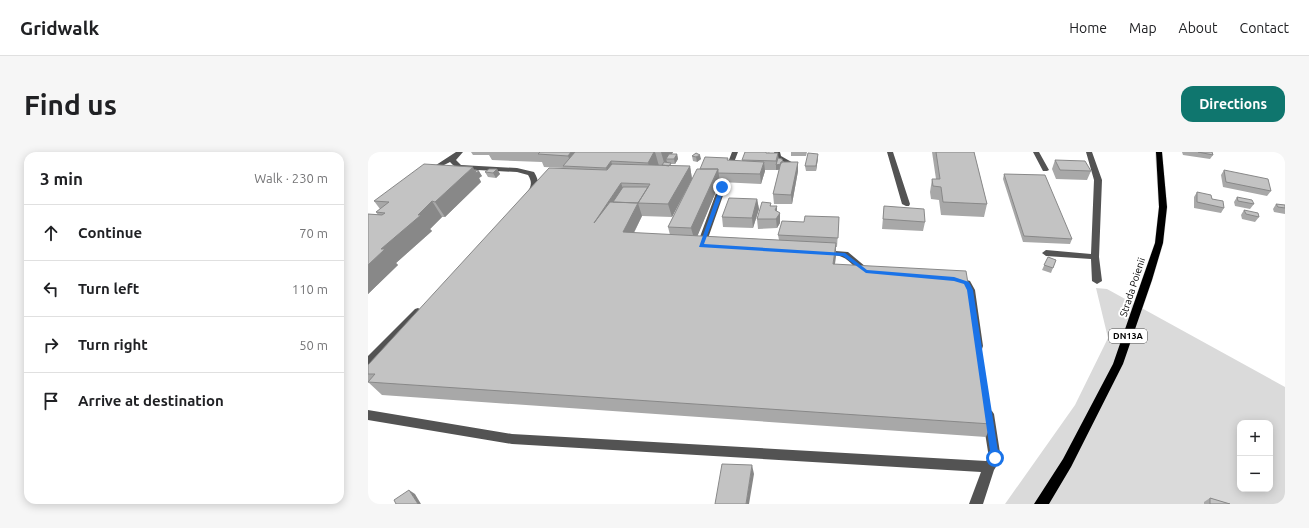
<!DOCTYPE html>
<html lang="en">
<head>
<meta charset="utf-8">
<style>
	:root { --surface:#fff; --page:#f6f6f6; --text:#202124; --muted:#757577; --line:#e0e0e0; --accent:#0f766e }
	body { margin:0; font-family:Ubuntu,sans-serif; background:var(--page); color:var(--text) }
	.controls { position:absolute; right:12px; bottom:12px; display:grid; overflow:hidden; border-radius:8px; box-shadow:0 2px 10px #0003 }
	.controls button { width:36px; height:36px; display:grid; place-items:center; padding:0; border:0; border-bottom:1px solid var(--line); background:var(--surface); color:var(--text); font:20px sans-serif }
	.stop { position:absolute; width:12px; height:12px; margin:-9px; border:3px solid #1a73e8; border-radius:50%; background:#fff }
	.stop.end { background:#1a73e8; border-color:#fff; box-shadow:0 1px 4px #0008 }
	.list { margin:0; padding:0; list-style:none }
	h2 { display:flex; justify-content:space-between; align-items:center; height:52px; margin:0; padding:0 16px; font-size:17px }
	h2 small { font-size:13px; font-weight:400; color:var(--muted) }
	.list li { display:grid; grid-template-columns:26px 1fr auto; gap:12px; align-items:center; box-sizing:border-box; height:56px; padding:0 16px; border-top:1px solid var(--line) }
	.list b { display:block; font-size:15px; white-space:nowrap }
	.list em { font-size:13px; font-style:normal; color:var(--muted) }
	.icon { flex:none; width:22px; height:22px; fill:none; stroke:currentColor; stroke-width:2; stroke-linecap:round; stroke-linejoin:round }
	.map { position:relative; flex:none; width:917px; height:352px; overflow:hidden; border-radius:12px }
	header { display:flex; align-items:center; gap:24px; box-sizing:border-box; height:56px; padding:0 20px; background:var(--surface); border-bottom:1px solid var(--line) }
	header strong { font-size:19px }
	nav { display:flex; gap:22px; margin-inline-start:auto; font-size:14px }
	.intro { display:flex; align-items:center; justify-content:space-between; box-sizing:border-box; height:96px; padding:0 24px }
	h1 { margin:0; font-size:28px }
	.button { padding:10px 18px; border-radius:12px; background:var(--accent); color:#fff; font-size:14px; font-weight:700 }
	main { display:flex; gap:24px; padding:0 24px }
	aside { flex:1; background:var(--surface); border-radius:12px; box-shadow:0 2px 10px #0003 }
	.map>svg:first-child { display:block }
	.green { fill:#dadada; fill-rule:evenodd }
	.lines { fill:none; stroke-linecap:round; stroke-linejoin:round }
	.major-casing { stroke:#dbdbdb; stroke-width:1 }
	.minor { fill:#535353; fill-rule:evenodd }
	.major { fill:#000; fill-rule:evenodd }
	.wall { fill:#a8a8a8; fill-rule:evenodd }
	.shaded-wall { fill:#888 }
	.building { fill:#c3c3c3; stroke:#888; fill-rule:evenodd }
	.route { fill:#1a73e8 }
	.labels { text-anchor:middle; stroke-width:4; stroke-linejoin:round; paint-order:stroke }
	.shield { fill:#fff; stroke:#4c4c4c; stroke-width:1 }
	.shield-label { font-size:9px; font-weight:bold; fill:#000 }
	.street-label { font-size:10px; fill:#000; stroke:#fff }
</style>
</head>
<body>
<header>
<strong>Gridwalk</strong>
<nav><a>Home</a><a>Map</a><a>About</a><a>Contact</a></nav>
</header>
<div class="intro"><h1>Find us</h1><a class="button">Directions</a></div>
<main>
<aside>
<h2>3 min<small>Walk · 230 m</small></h2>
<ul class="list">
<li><svg class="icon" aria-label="ahead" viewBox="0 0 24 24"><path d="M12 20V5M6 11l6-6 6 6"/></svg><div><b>Continue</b></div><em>70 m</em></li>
<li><svg class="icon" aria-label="left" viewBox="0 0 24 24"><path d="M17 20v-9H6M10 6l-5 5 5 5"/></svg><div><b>Turn left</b></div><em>110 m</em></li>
<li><svg class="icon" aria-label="right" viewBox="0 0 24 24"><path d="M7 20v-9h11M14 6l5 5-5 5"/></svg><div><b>Turn right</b></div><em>50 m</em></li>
<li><svg class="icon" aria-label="arrive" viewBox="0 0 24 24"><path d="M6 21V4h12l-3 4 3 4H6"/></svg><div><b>Arrive at destination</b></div></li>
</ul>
</aside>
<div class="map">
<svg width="917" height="352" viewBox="0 0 917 352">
	<rect width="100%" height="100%" fill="#fff"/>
	<path class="green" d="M 728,136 L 739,137 L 917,235 L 917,352 L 637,352 L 707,253 L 740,186 ZM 872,271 L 902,271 L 902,337 L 872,337 Z"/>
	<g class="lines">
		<defs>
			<path id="major" d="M 788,0 L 794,0 L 799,55 L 795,91 L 784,128 L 755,212 L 703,315 L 681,352 L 666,352 L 695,307 L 745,212 L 774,128 L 787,91 L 791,55 Z"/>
		</defs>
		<use href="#major" class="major-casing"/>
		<path class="minor" d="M 88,0 L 95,0 L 88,8 L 93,13 L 149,16 L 166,20 C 172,30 171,35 165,44 L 159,44 L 158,42 C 163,35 165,31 160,23 L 149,20 L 91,17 L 85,13 L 82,10 L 70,16 L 65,15 Z
			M 364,0 L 370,0 L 365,13 L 362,15 L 359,13 Z
			M 406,0 L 412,0 L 413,4 L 427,12 L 422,13 L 408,6 Z
			M 519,0 L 525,0 L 542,52 L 541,54 L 538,54 L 534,52 Z
			M 665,0 L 671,0 L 681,18 L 679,19 L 675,19 Z
			M 718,0 L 724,0 L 734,28 L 731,105 L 734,129 L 729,132 L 724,129 L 723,107 L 678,104 L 674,101 L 678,98 L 723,102 L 726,28 Z
			M 351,33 L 354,33 L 358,35 L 338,92 L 341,94 L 337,97 L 330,95 L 329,93 Z
			M 455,98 L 480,100 L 504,120 L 500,123 C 488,120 483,108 474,105 C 468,102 459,105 452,103 L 451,101 Z
			M 590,125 L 602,129 L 607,138 L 615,194 L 614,197 L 606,197 L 605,194 L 597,138 L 595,133 L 587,130 L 585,128 Z
			M 50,156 L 55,159 L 53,161 L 4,214 L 0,215 L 0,204 L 47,157 Z
			M 620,257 L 624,259 L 626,262 L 633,307 L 626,318 L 615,352 L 601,352 L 613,320 L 144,292 L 0,268 L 0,258 L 144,282 L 618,309 L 621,306 L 614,262 L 616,259 Z"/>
		<use href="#major" class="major"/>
	</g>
	<path class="wall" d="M 103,0 L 305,0 L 304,2 L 309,2 L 310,7 L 307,12 L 303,12 L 303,14 L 322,14 L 324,27 L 332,17 L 360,8 L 374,9 L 374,8 L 402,0 L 401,1 L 410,1 L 410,7 L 415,10 L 430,10 L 430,19 L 424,52 L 406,52 L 405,42 L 411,18 L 397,18 L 397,19 L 393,32 L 352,30 L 329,84 L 411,88 L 410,83 L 436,70 L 471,65 L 469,95 L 468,95 L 467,112 L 623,272 L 618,285 L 14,243 L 0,230 L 1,229 L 0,229 L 0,213 L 196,16 L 176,15 L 174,10 L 124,8 L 121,3 L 105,3 ZM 320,35 L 300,75 L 302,83 L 266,81 L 274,64 L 304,65 Z
		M 423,0 L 439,0 L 438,4 L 423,4 Z
		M 564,0 L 606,0 L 619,52 L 616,65 L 573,63 L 571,48 L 563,47 L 562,40 L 564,27 L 568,27 Z
		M 814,0 L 844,0 L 845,3 L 842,7 L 815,3 Z
		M 328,1 L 333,7 L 329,10 L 325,9 L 324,4 Z
		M 450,6 L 448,19 L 438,19 L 437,14 Z
		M 687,8 L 723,19 L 719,28 L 688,27 L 684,17 Z
		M 129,17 L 132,22 L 128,26 L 120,25 L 117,20 Z
		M 107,18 L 114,24 L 111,26 L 113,30 L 77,65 L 74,65 L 62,77 L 64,79 L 28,111 L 30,113 L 0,142 L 0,62 L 10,63 L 8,60 L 12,57 L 6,49 Z
		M 856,18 L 903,39 L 899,44 L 855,35 L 853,23 Z
		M 636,22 L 704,87 L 702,92 L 655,90 L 635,27 Z
		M 829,40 L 844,47 L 856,56 L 853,61 L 826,56 L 826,45 Z
		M 869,45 L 886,52 L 882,57 L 867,54 L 866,50 Z
		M 389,47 L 391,57 L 385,76 L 355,75 L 354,65 Z
		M 403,51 L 403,54 L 409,54 L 409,59 L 412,61 L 412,71 L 409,76 L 390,77 L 389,67 Z
		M 908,52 L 917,53 L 917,62 L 906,60 L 905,57 Z
		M 516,54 L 557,70 L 555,79 L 514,77 Z
		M 876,58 L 891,65 L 887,70 L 874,67 L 873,63 Z
		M 680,105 L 688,108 L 683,121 L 674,118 Z
		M 842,346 L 862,352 L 836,352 L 836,350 Z"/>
	<path class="shaded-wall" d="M 203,0 L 217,0 L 204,14 L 200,4 Z
		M 286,0 L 287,0 L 291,14 L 284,26 L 280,11 Z
		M 293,0 L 305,0 L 301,7 L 298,7 L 299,10 L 297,14 Z
		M 410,1 L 411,10 L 416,17 L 408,18 L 408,9 Z
		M 309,2 L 310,7 L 307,12 L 306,7 Z
		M 450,2 L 450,6 L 448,19 L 448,14 Z
		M 332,3 L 333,7 L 329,10 L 328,5 Z
		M 243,9 L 248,24 L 244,31 L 238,16 Z
		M 396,10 L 397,19 L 393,32 L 392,22 Z
		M 430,10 L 430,19 L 424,52 L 423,43 Z
		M 322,14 L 324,27 L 304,65 L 300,52 Z
		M 105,15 L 108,21 L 111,19 L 114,24 L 111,26 L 113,30 L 77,65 L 67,50 Z
		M 129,17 L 132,22 L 128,26 L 125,21 Z
		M 350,17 L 352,30 L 327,90 L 323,76 Z
		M 253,31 L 258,44 L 226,71 Z
		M 389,47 L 391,57 L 385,76 L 384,66 Z
		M 64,49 L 74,65 L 62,77 L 64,79 L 28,111 L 30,113 L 0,142 L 0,113 L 13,97 Z
		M 270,51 L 274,64 L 259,94 L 255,80 Z
		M 409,54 L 409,64 L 412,61 L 412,71 L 409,76 L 407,58 Z
		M 468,91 L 468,104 L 465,126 L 465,112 Z
		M 384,313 L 386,322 L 381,352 L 378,352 Z
		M 41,338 L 47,342 L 53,352 L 50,352 Z"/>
	<path class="building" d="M 172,0 L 203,0 L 200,4 L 170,2 Z
		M 207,0 L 286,0 L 280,11 L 243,9 L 238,16 L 195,14 Z
		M 377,0 L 398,0 L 398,1 L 410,1 L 408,9 L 374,8 Z
		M 568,0 L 606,0 L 619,52 L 575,50 L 573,35 L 565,34 L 564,27 L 572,27 Z
		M 830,0 L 844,0 L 845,3 Z
		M 328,1 L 332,3 L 328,5 L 324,4 Z
		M 440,1 L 450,2 L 448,14 L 437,14 Z
		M 301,2 L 309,2 L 306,7 L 298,7 Z
		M 337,5 L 360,6 L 359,8 L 396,10 L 392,22 L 350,21 L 350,17 L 332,17 Z
		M 410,6 L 414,7 L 415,10 L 413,10 L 413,12 L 408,13 Z
		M 687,8 L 717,9 L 723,19 L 692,18 Z
		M 296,10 L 303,11 L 301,14 L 294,13 Z
		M 413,10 L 430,10 L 423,43 L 405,42 Z
		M 56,12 L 105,15 L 67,50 L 64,49 L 50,63 L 53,63 L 13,97 L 17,97 L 0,113 L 0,62 L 14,63 L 17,61 L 8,60 L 21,50 L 6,49 Z
		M 244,12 L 322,14 L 300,52 L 270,51 L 255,80 L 468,91 L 465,112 L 598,119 L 623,272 L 0,230 L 7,222 L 0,222 L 0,213 L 181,16 L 239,18 ZM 253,31 L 282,32 L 270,51 L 242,50 L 226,71 Z
		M 121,17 L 129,17 L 125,21 L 117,20 Z
		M 329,17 L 350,17 L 323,76 L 300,75 Z
		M 107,18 L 111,19 L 108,21 Z
		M 856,18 L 900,27 L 903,39 L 858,30 Z
		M 636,22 L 677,23 L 704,87 L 656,84 Z
		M 255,35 L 280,35 L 270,51 L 245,50 Z
		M 829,40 L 843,43 L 844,47 L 855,49 L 856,56 L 829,50 Z
		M 869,45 L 884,48 L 886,52 L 870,49 Z
		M 361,46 L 389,47 L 384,66 L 354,65 Z
		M 394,50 L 403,51 L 402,54 L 409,54 L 407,58 L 412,61 L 408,67 L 389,67 Z
		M 908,52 L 917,53 L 917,56 L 910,55 Z
		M 516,54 L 556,57 L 557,70 L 515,67 Z
		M 876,58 L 890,61 L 891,65 L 878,62 Z
		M 437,64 L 471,65 L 470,86 L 410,83 L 414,69 L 436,70 Z
		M 680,105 L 688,108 L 685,116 L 676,113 Z
		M 354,312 L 384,313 L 378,352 L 347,352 Z
		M 41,338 L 50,352 L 28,352 L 26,348 Z
		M 842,346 L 862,352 L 842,352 Z"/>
	<path class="route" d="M 354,33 L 357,35 L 336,92 L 477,101 L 499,118 L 586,125 L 601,130 L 605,138 L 631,306 L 630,309 L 627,310 L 623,306 L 599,138 L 596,132 L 586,129 L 498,121 L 475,104 L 331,95 L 352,35 Z"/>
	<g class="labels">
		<rect class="shield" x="741" y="177" width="38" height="14" rx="3"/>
		<g class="shield-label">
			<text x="760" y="187">DN13A</text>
		</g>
		<g class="street-label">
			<text transform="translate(764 135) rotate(-72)" y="4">Strada Poienii</text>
		</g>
	</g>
</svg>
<div class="controls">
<button>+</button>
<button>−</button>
</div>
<div class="stop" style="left:627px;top:306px"></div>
<div class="stop end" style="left:354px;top:35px"></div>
</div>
</main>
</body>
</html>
